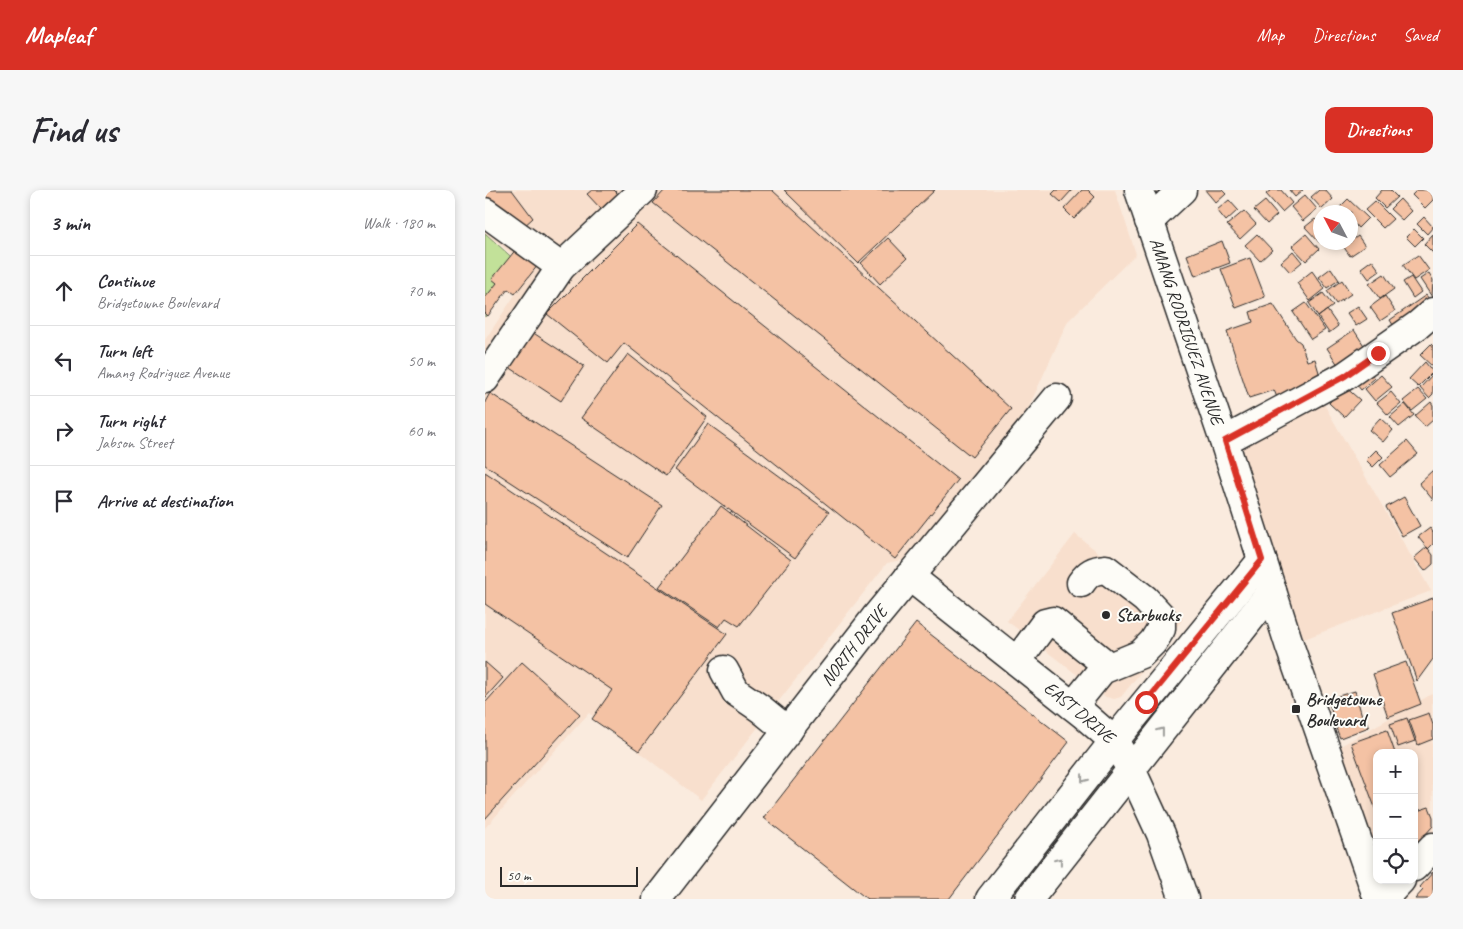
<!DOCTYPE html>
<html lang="en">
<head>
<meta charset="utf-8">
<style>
	:root { --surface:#fff; --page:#f7f7f7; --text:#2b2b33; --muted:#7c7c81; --line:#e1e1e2; --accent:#d93025 }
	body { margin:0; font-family:Caveat,sans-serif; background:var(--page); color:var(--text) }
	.controls { position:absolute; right:15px; bottom:15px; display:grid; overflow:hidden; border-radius:10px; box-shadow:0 2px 8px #0003 }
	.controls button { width:45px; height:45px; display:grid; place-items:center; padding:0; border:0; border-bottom:1px solid var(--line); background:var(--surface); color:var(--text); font:25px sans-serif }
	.compass { position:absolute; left:828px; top:15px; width:45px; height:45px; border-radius:50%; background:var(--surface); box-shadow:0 2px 8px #0003; rotate:311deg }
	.scale { position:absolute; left:15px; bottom:12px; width:138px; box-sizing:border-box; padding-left:5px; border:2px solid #2b2b2b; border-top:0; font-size:14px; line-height:18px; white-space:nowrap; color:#2b2b2b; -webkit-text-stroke:4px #fdfcf7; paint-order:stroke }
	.stop { position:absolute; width:15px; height:15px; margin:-11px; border:4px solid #d93025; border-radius:50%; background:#fff }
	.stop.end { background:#d93025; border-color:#fff; box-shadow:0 1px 5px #0008 }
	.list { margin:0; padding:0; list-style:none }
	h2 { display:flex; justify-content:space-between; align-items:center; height:65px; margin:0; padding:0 20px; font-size:21px }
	h2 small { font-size:16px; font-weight:400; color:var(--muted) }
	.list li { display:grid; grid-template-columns:32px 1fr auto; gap:15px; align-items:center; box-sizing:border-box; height:70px; padding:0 20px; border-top:1px solid var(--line) }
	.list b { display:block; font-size:19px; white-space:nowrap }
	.list p { margin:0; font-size:16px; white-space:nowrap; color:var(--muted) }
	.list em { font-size:16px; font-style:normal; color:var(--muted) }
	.icon { flex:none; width:28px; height:28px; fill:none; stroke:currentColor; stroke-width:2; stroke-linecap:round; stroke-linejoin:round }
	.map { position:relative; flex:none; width:948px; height:709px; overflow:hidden; border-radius:10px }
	header { display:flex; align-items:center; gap:30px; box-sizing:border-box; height:70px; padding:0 25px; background:var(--accent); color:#fff }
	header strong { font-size:24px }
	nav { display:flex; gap:28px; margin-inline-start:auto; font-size:18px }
	.intro { display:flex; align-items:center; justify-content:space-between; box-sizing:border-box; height:120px; padding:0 30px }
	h1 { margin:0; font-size:35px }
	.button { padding:12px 22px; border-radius:10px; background:var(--accent); color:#fff; font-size:18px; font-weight:700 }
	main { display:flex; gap:30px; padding:0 30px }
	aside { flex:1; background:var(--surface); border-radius:10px; box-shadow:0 2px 8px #0003 }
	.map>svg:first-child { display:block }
	.built { fill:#f8dfcd }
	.green { fill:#c2e199; stroke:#768662 }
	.building { fill:#f4c2a4; stroke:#2b2b2b }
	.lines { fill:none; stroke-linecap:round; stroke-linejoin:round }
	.minor-casing { stroke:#2b2b2b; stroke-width:31 }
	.major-casing { stroke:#2b2b2b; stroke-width:31 }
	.minor { stroke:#fdfcf7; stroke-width:28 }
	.major { stroke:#fdfcf7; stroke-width:28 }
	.oneway { stroke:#9e9e9b }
	.route { stroke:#d93025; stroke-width:6 }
	.poi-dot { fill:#2b2b2b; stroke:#fdfcf7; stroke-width:2 }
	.labels { text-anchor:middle; stroke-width:4; stroke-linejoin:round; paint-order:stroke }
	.street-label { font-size:18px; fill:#2b2b2b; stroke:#fdfcf7 }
	.poi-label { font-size:18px; font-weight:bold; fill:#2b2b2b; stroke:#fdfcf7; text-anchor:start }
</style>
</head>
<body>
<header>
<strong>Mapleaf</strong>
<nav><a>Map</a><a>Directions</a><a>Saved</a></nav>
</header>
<div class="intro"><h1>Find us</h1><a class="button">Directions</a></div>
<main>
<aside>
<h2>3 min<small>Walk · 180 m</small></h2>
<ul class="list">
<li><svg class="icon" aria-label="ahead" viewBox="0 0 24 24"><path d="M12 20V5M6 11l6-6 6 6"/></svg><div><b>Continue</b><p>Bridgetowne Boulevard</p></div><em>70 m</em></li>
<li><svg class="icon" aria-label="left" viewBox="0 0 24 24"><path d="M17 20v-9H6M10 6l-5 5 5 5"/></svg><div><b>Turn left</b><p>Amang Rodriguez Avenue</p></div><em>50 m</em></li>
<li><svg class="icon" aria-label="right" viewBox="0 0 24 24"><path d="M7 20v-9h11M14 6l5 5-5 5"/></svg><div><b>Turn right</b><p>Jabson Street</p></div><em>60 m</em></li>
<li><svg class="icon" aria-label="arrive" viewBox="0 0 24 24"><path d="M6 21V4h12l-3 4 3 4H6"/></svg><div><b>Arrive at destination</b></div></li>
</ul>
</aside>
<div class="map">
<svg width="948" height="709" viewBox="0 0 948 709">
	<rect width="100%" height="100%" fill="#faebde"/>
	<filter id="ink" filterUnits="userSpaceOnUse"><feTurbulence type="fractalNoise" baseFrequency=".02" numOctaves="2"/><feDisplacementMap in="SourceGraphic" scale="10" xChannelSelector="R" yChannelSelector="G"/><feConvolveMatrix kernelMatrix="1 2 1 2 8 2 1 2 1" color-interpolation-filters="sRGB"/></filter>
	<g filter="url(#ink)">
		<path class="built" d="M 0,0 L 630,0 L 651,64 L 583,131 L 542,221 L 421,369 L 402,373 L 216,610 L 104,523 L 0,638 L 0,150 L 46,81 L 0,42 Z
			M 836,209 L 946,401 L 819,449 L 753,251 Z
			M 590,344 L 698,429 L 636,507 L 629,509 L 621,507 L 522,431 Z
			M 947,504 L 948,643 L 929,663 L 929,563 L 892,563 L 892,659 L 852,558 Z"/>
		<path class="green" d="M 0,43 L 34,74 L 0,127 Z"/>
		<path class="building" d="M 0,0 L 27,0 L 48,28 L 38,37 L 0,14 Z
			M 107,0 L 129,0 L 133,4 L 116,19 L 102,4 Z
			M 180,0 L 287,0 L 526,219 L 487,267 L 168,13 Z
			M 299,0 L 450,0 L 373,73 Z
			M 571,0 L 587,0 L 576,12 L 567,4 Z
			M 597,0 L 603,0 L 610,7 L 589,29 L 579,19 Z
			M 720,0 L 737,0 L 741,4 L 731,13 Z
			M 786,0 L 796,0 L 807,13 L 797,22 L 781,4 Z
			M 804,0 L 818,0 L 810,7 Z
			M 834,0 L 840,0 L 848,9 L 837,19 L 826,7 Z
			M 897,0 L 905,0 L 912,7 L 900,18 L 890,8 Z
			M 932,0 L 942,0 L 948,6 L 948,10 L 940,18 L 927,5 Z
			M 820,5 L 832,19 L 818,31 L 806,17 Z
			M 863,9 L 883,28 L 873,38 L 866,30 L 866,22 L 858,22 L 854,18 Z
			M 915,9 L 926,21 L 917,30 L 905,19 Z
			M 744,10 L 753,20 L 741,31 L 732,20 Z
			M 780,11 L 792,25 L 782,34 L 769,20 Z
			M 890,11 L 908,29 L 898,38 L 880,20 Z
			M 759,21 L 771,34 L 755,49 L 742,35 Z
			M 939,27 L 948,37 L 942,44 L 932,34 Z
			M 830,29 L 836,35 L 836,51 L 834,52 L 820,37 Z
			M 152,34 L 473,290 L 410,369 L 139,153 L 123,173 L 62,124 Z
			M 929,39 L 938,48 L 930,56 L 921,47 Z
			M 772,44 L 787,60 L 775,71 L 760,55 Z
			M 821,44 L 834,59 L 821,71 L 807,56 Z
			M 948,44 L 948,63 L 939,54 Z
			M 873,46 L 880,56 L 865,66 L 858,56 L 866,52 L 866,51 Z
			M 403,48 L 422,68 L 395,94 L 376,73 Z
			M 737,51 L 745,73 L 710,86 L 702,65 Z
			M 32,58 L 53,75 L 30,104 L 23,99 L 3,126 L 0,123 L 0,108 L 12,93 L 7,89 Z
			M 808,61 L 817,72 L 805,82 L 796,72 Z
			M 933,65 L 944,80 L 929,90 L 918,75 Z
			M 765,68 L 780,107 L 751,118 L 736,79 Z
			M 887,70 L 895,81 L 884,89 L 876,78 Z
			M 846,78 L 854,90 L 842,98 L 834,87 Z
			M 827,81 L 840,99 L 825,111 L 812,93 Z
			M 944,83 L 948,90 L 947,107 L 935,89 Z
			M 899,84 L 909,99 L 895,109 L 884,94 Z
			M 926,87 L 936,102 L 928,108 L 918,92 Z
			M 857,90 L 866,104 L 851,114 L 842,101 Z
			M 838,103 L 848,116 L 833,127 L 824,113 Z
			M 941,105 L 948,114 L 913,143 L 905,130 Z
			M 900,106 L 910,121 L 895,131 L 885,117 Z
			M 821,113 L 840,140 L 826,149 L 808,122 Z
			M 788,114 L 811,149 L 816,153 L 822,171 L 830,169 L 838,196 L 793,210 L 789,200 L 764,208 L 742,141 L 768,132 L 765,122 Z
			M 873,116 L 882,129 L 871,136 L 862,123 Z
			M 842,120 L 853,136 L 844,143 L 833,127 Z
			M 869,140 L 880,157 L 853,175 L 842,158 Z
			M 47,142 L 99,176 L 76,211 L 24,177 Z
			M 946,154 L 948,156 L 948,177 L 935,165 Z
			M 143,164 L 222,227 L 181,286 L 96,228 Z
			M 940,172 L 948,182 L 933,197 L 924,189 Z
			M 878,175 L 890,188 L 876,200 L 865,186 Z
			M 948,184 L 948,204 L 944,208 L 935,198 Z
			M 896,185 L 907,197 L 890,211 L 880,199 Z
			M 859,196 L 875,210 L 859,227 L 844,213 Z
			M 933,199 L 942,209 L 927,221 L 918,211 Z
			M 906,202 L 916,214 L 903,225 L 892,213 Z
			M 5,203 L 177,315 L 142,368 L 0,275 L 0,212 Z
			M 946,212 L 948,215 L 948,230 L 940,237 L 930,226 Z
			M 920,214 L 929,225 L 914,237 L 905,227 Z
			M 895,228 L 908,240 L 898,252 L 884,240 Z
			M 223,234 L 344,322 L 310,368 L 190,280 Z
			M 922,251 L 933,264 L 905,287 L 895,275 Z
			M 891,260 L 898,267 L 888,277 L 881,270 Z
			M 948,280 L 948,310 L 934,293 Z
			M 0,282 L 242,444 L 154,561 L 107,529 L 127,500 L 0,414 Z
			M 919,307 L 935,336 L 917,346 L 901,317 Z
			M 236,316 L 306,370 L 254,436 L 241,428 L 234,437 L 174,397 Z
			M 945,338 L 948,342 L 948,354 L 943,359 L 933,347 Z
			M 942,357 L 948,365 L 948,374 L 940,381 L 929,368 Z
			M 948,408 L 948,469 L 932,491 L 907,423 Z
			M 431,433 L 584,552 L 464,709 L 382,709 L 279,628 Z
			M 0,472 L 18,488 L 0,508 Z
			M 37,472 L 95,524 L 0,629 L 0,513 Z
			M 921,472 L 936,514 L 903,527 L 888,484 Z
			M 870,501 L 877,526 L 850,534 L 843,509 Z
			M 944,523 L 948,535 L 948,549 L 933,555 L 924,530 Z
			M 879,526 L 884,537 L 855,548 L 851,538 Z
			M 922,528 L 930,551 L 913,557 L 905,534 Z
			M 902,540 L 910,563 L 892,563 L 892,623 L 866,553 Z
			M 929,615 L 932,621 L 944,617 L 948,627 L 948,636 L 929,657 Z
			M 948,682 L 948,709 L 930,709 L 938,700 L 935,697 Z"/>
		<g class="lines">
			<defs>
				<g id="minor">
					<path d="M 0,22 L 76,77"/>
					<path d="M 664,31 L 697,0"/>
					<path d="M 0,189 L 76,77 L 158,0"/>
					<path d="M 739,251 L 860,186 L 933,135 L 948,122"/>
					<path id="s1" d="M 424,386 L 598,524 L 629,551 L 646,579 L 676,644 L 699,709"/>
					<path d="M 532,471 L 560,433 L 568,431 L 623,476"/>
					<path d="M 239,480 L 251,502 L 276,519 L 303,541"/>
					<path d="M 588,516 L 617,480 L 656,464 L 668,452 L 676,439 L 676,426 L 660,409 L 621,379 C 608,380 603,383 596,393"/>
					<path d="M 929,677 L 948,657"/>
					<path id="s2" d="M 172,709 L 390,428 L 572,208"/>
					<path d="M 505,709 L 629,551 L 777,370"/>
					<path d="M 544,709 L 787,401"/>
					<path d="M 898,709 L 916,690"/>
				</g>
				<g id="major">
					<path id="s3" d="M 654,0 L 739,251 L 805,457 L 893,709"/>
				</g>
			</defs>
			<use href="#minor" class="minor-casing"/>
			<use href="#major" class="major-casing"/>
			<use href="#minor" class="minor"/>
			<use href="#major" class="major"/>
		</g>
		<defs><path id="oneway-chevron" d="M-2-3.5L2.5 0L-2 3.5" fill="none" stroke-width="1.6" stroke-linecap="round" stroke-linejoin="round" transform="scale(1.25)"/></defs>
		<g class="oneway">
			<use href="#oneway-chevron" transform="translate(676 541) rotate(-52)"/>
			<use href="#oneway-chevron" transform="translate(599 589) rotate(128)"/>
			<use href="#oneway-chevron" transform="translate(574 671) rotate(-52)"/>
		</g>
	</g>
	<g class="lines" filter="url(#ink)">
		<path class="route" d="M 661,512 L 777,370 L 740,251 L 860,186 L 893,163"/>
	</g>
	<g class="poi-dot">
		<circle cx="621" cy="425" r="5"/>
		<rect x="806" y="514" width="10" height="10" rx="2.5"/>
	</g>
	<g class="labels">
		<g class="street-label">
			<text dy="6" stroke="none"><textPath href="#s3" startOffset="149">AMANG RODRIGUEZ AVENUE</textPath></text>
			<text dy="6" stroke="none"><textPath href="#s2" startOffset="321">NORTH DRIVE</textPath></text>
			<text dy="6" stroke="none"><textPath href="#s1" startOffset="218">EAST DRIVE</textPath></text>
		</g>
		<g class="poi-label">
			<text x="631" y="431">Starbucks</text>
			<text x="821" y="515">Bridgetowne<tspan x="821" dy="21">Boulevard</tspan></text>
		</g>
	</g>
</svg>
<div class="controls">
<button>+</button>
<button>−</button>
<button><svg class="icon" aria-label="locate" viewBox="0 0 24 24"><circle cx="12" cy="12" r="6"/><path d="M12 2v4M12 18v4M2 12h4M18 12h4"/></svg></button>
</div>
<svg class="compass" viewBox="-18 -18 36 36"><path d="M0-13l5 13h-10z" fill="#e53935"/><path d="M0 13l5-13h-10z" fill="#7c7c81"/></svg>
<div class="scale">50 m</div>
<div class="stop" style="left:661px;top:512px"></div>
<div class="stop end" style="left:893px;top:163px"></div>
</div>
</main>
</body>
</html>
